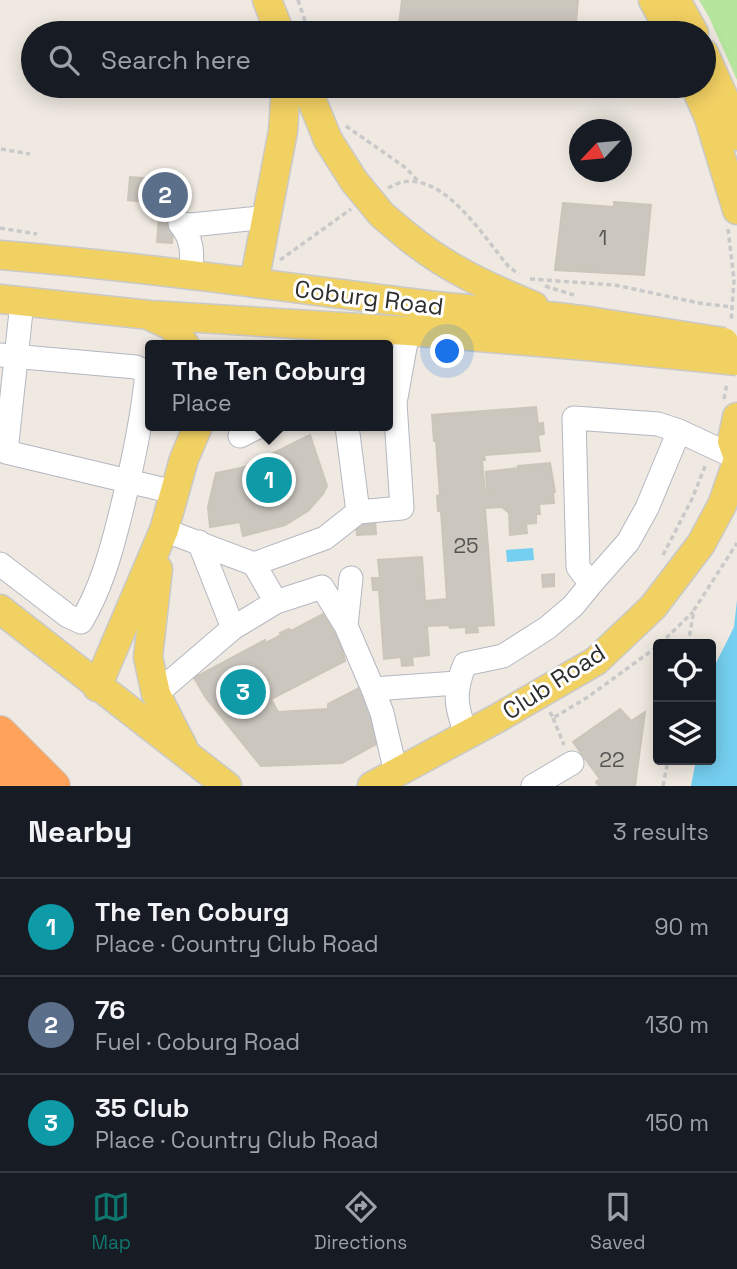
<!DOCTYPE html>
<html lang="en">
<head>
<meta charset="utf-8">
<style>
	:root { --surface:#171b24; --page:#20242c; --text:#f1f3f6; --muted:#9ea1a6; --line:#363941; --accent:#0f766e }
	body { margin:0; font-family:"Space Grotesk",sans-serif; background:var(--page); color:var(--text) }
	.controls { position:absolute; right:21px; bottom:21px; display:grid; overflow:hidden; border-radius:7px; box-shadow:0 4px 18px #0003 }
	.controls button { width:63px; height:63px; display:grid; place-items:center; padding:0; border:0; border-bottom:2px solid var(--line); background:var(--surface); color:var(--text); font:35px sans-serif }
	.compass { position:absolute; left:569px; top:119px; width:63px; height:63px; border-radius:50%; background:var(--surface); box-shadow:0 4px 18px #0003; rotate:244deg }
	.you { position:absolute; left:448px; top:352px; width:24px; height:24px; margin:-18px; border:5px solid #fff; border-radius:50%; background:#1a73e8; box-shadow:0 0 0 10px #1a73e833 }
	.badge { display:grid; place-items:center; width:46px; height:46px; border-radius:50%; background:var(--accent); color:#fff; font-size:23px; font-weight:700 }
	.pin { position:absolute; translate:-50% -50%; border:4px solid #fff; box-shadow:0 2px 7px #0006 }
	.popup { position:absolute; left:145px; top:340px; width:248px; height:91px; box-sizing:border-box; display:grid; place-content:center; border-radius:7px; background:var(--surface); filter:drop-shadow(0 2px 5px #0005); font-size:23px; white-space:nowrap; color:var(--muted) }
	.popup b { font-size:26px; color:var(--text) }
	.popup::after { content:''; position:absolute; left:50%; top:100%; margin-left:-14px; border:14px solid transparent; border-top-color:var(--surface) }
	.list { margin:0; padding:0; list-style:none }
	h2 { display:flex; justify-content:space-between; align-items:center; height:91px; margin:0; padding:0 28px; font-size:30px }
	h2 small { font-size:23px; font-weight:400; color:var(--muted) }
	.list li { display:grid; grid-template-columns:46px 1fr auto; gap:21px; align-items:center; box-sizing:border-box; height:98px; padding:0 28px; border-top:2px solid var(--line) }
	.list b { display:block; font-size:26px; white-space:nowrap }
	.list p { margin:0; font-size:23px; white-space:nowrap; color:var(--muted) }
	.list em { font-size:23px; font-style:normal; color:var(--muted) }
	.icon { flex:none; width:38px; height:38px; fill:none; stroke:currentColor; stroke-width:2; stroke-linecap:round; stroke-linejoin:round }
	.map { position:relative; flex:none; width:737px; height:786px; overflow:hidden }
	.search { position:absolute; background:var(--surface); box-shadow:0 4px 18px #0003; left:21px; right:21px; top:21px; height:77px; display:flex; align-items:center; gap:18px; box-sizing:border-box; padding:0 24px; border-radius:38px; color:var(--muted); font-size:26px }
	.sheet { height:385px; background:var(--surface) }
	nav { display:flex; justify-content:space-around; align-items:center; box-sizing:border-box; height:98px; border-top:2px solid var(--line); background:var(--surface); font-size:19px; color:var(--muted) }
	nav a { display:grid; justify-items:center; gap:4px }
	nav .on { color:var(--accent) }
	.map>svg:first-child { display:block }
	.green { fill:#b6e59e }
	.water { fill:#75cff0 }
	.building { fill:#cbc7bf; stroke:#cbc5ba; stroke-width:2 }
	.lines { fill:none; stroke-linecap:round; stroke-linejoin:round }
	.minor-casing { stroke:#b4b7c1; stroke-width:25 }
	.major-casing { stroke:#c9c9c9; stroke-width:31 }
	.highway-casing { stroke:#c9c9c9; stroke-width:34 }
	.path { stroke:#c9c9c9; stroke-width:3.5; stroke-dasharray:5 3.5; stroke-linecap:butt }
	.minor { stroke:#fff; stroke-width:23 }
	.major { stroke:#f2d163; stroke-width:28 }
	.highway { stroke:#ffa35c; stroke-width:32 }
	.major-bridge-casing { stroke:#c9c9c9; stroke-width:31; stroke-linecap:butt }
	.major-bridge { stroke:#f2d163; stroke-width:28 }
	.labels { text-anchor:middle; stroke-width:6; stroke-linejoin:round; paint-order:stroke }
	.number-label { font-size:21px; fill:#555452 }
	.street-label { font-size:24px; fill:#2e2e2e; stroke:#fff }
</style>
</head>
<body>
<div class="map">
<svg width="737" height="786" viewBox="0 0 737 786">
	<rect width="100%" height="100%" fill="#efe9e1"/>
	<path class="green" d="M 699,0 L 737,0 L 737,80 L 709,17 Z"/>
	<path class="water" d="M 533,548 L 534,560 L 507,562 L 506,550 Z
		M 737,600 L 737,786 L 691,786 L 696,760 L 711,760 L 711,682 L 713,669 L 734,627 Z"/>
	<path class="building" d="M 402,0 L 578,0 L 575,33 L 398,33 Z
		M 130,177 L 180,181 L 178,205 L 128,200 Z
		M 614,202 L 651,205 L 644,275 L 555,270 L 563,203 L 614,207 Z
		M 160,206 L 175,208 L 172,243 L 157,242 Z
		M 536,407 L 538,424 L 543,423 L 544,434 L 538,435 L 540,451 L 484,455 L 485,460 L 482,460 L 485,492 L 492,491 L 487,490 L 486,472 L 518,468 L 518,466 L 550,463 L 555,492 L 553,492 L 554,503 L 539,504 L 540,514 L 536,514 L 536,523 L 526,524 L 527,533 L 510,535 L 509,513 L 502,507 L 485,508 L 494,625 L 477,626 L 478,632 L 466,633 L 466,627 L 450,628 L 449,625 L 427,626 L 429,655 L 412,657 L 413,665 L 402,666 L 401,657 L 384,659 L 379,590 L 373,590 L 372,578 L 380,578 L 378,560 L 422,557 L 425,601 L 447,599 L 441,511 L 438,511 L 437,496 L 440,495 L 436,441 L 434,441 L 432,415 Z
		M 310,435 L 327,486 L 323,494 L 308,511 L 285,525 L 243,536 L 240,522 L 210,527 L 208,507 L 216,473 L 245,467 Z
		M 375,519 L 376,534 L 357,535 L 356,520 Z
		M 554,574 L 554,586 L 543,587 L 542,575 Z
		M 323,614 L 341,644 L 345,661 L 271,699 L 278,712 L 328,709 L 328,704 L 363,686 L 378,743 L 342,763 L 261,766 L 206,698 L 194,678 L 265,640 L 266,643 L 281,635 L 280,633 L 289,629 L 291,631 Z
		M 620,709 L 631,721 L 645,712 L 635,786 L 599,786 L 596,782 L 600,779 L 573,742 Z"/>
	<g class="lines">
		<defs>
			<path id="minor" d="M 180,224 L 191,225 L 268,217
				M 180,224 C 194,240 192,256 191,275
				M 22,302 L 6,452 L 174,492
				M 0,355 L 136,367 L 147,373 C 142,422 132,468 120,516 C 111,552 101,589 81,622 L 68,616 L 0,564
				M 347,426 L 358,512
				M 240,436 L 260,426
				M 164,530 L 254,564 L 325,538 L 358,512 L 402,508 L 395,403 L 408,331
				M 199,542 L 233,628
				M 254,564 L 276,602 L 322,587 L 346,626 L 373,689
				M 591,584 L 628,542 L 647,508 L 679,431
				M 346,626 L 351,578
				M 156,694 L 233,628 L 276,602
				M 466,735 C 456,706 453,693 465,664 L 503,656 L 547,628 L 573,606 L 591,584 L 578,567 L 574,418 L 658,424 L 679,431 L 737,458
				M 396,773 L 382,713 L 373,689 L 457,683
				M 533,786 L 572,763"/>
			<path id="major" d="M 267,0 L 280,33
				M 653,0 L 671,33
				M 676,0 L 694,33
				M 704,53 L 724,98 L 737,136
				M 306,86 L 328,140 L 354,181
				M 695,86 L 709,118 L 737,210
				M 407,236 C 446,268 488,287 534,306
				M 0,255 C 143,267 285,287 427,305 C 485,312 543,313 601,323
				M 254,283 L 283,131 L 286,86
				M 0,299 L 150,315 L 408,331 L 598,347
				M 152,317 L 172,326 L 185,345
				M 737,417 L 732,441 L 737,455
				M 158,569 L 148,657 L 156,694 L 183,747
				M 0,609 L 227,786
				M 97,687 L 164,530 L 184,459 L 198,426
				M 372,786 L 496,719 L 596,661 L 653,607 L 701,544 L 722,505 L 737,462"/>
			<path id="highway" d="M 0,732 L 54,786
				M 0,767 L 20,786"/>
		</defs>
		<use href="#minor" class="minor-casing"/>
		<use href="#major" class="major-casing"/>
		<use href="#highway" class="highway-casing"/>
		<path class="path" d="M 298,0 L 309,33
			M 346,126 L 406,168 L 419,182
			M 1,149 L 30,154
			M 388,188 C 392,186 398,183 403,182 C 446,174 485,239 509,267 L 519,274
			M 0,228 L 37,234
			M 728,229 L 734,280 L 731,322
			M 280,260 L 351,209
			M 530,279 L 615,285 L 699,303 L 732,307
			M 545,286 L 574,295
			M 232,344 L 243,345
			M 724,399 L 727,383
			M 663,555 L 692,499 L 706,464
			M 660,644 L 693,612
			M 688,644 L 694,610 L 737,543
			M 550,712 L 553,718 L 588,697 L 658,646
			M 553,718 L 564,745
			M 663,786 L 668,760"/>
		<use href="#minor" class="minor"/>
		<use href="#major" class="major"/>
		<use href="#highway" class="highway"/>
		<defs>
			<path id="major-bridge" d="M 354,181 L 382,215 L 407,236
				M 601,323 L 724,342
				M 598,347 L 737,361"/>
		</defs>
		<use href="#major-bridge" class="major-bridge-casing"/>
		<use href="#major-bridge" class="major-bridge"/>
	</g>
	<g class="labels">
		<g class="number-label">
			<text x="603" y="245">1</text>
			<text x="466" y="553">25</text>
			<text x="612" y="767">22</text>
		</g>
		<g class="street-label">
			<text transform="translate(369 298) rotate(7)" y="8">Coburg Road</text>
			<text transform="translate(554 682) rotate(-33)" y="8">Club Road</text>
		</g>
	</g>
</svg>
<div class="controls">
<button><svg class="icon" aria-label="locate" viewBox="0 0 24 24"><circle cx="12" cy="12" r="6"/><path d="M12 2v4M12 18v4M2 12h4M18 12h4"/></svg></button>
<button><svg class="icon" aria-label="layers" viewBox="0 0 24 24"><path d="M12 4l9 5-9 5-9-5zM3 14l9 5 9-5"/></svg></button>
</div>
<svg class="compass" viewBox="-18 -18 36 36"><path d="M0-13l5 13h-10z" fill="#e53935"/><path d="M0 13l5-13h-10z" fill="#9ea1a6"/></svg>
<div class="you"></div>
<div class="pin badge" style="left:269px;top:480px;background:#0f9aa8">1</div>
<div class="popup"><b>The Ten Coburg</b>Place</div>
<div class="pin badge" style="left:165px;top:195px;background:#5c6f8a">2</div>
<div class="pin badge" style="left:243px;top:692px;background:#0f9aa8">3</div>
<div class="search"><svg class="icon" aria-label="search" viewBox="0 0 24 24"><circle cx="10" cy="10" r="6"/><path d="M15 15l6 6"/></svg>Search here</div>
</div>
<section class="sheet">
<h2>Nearby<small>3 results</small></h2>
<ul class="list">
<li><span class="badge" style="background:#0f9aa8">1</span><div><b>The Ten Coburg</b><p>Place · Country Club Road</p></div><em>90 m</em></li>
<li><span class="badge" style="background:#5c6f8a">2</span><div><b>76</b><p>Fuel · Coburg Road</p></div><em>130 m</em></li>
<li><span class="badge" style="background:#0f9aa8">3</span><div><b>35 Club</b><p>Place · Country Club Road</p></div><em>150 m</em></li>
</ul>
</section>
<nav>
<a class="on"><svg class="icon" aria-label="map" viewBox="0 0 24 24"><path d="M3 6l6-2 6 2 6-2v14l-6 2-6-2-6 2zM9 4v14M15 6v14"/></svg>Map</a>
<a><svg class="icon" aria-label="directions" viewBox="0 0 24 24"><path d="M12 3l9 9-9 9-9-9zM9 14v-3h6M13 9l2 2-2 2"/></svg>Directions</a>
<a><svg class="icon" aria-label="saved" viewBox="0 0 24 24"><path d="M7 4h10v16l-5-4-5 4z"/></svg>Saved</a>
</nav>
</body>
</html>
